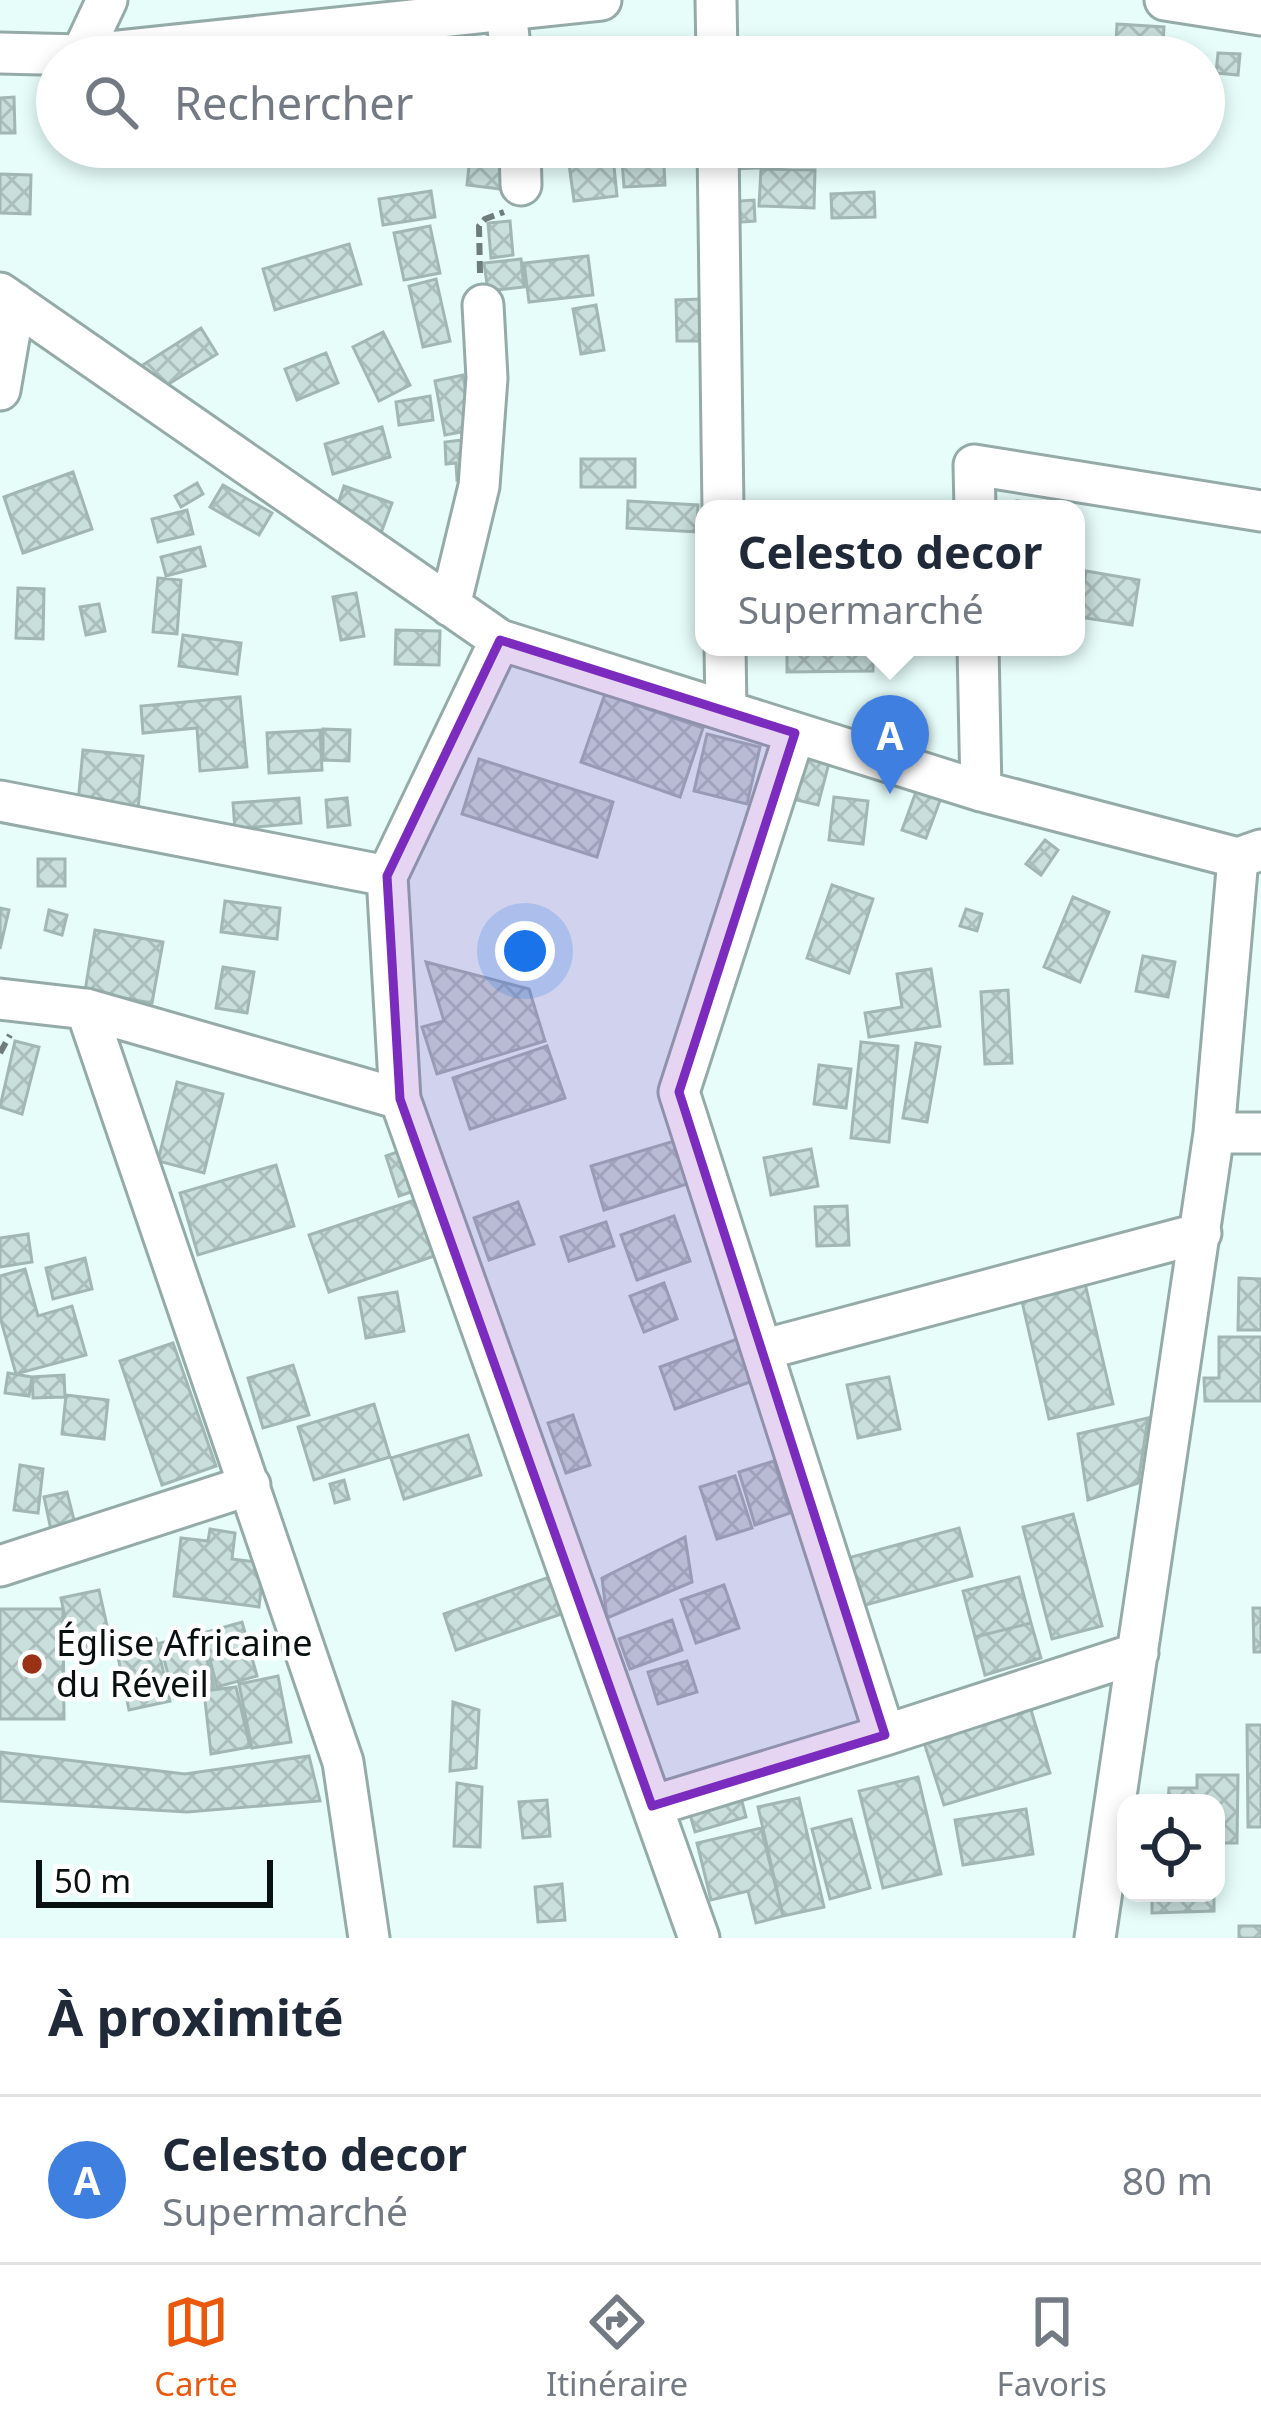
<!DOCTYPE html>
<html lang="fr">
<head>
<meta charset="utf-8">
<style>
	:root { --surface:#fff; --page:#f2f2f3; --text:#1f2937; --muted:#747a83; --line:#e0e1e3; --accent:#ea580c }
	body { margin:0; font-family:"Noto Sans",sans-serif; background:var(--page); color:var(--text) }
	.controls { position:absolute; right:36px; bottom:36px; display:grid; overflow:hidden; border-radius:24px; box-shadow:0 6px 18px #0003 }
	.controls button { width:108px; height:108px; display:grid; place-items:center; padding:0; border:0; border-bottom:3px solid var(--line); background:var(--surface); color:var(--text); font:60px sans-serif }
	.scale { position:absolute; left:36px; bottom:30px; width:237px; box-sizing:border-box; padding-left:12px; border:6px solid #091110; border-top:0; font-size:33px; line-height:42px; white-space:nowrap; color:#091110; -webkit-text-stroke:9px #fff; paint-order:stroke }
	.you { position:absolute; left:525px; top:951px; width:42px; height:42px; margin:-30px; border:9px solid #fff; border-radius:50%; background:#1a73e8; box-shadow:0 0 0 18px #1a73e833 }
	.badge { display:grid; place-items:center; width:78px; height:78px; border-radius:50%; background:var(--accent); color:#fff; font-size:39px; font-weight:700 }
	.pin { position:absolute; translate:-50% -99px; filter:drop-shadow(0 3px 6px #0008) }
	.pin::after { content:''; position:absolute; top:63px; width:42px; height:36px; background:inherit; clip-path:polygon(0 0,100% 0,50% 100%) }
	.popup { position:absolute; left:695px; top:500px; width:390px; height:156px; box-sizing:border-box; display:grid; place-content:center; border-radius:24px; background:var(--surface); filter:drop-shadow(0 3px 9px #0005); font-size:39px; white-space:nowrap; color:var(--muted) }
	.popup b { font-size:45px; color:var(--text) }
	.popup::after { content:''; position:absolute; left:50%; top:100%; margin-left:-24px; border:24px solid transparent; border-top-color:var(--surface) }
	.list { margin:0; padding:0; list-style:none }
	h2 { display:flex; justify-content:space-between; align-items:center; height:156px; margin:0; padding:0 48px; font-size:51px }
	h2 small { font-size:39px; font-weight:400; color:var(--muted) }
	.list li { display:grid; grid-template-columns:78px 1fr auto; gap:36px; align-items:center; box-sizing:border-box; height:168px; padding:0 48px; border-top:3px solid var(--line) }
	.list b { display:block; font-size:45px; white-space:nowrap }
	.list p { margin:0; font-size:39px; white-space:nowrap; color:var(--muted) }
	.list em { font-size:39px; font-style:normal; color:var(--muted) }
	.icon { flex:none; width:66px; height:66px; fill:none; stroke:currentColor; stroke-width:2; stroke-linecap:round; stroke-linejoin:round }
	.map { position:relative; flex:none; width:1261px; height:1938px; overflow:hidden }
	.search { position:absolute; background:var(--surface); box-shadow:0 6px 18px #0003; left:36px; right:36px; top:36px; height:132px; display:flex; align-items:center; gap:30px; box-sizing:border-box; padding:0 42px; border-radius:66px; color:var(--muted); font-size:45px }
	.sheet { height:324px; background:var(--surface) }
	nav { display:flex; justify-content:space-around; align-items:center; box-sizing:border-box; height:168px; border-top:3px solid var(--line); background:var(--surface); font-size:33px; color:var(--muted) }
	nav a { display:grid; justify-items:center; gap:6px }
	nav .on { color:var(--accent) }
	.map>svg:first-child { display:block }
	.building { fill:url(#building-cross-hatch); stroke:#a1b7b3; stroke-width:3 }
	.lines { fill:none; stroke-linecap:round; stroke-linejoin:round }
	.minor-casing { stroke:#95aba8; stroke-width:45 }
	.path { stroke:#6e7d7b; stroke-width:6; stroke-dasharray:12 6; stroke-linecap:butt }
	.minor { stroke:#fff; stroke-width:39 }
	.marked { fill:#7b2cbf; fill-opacity:0.2; stroke:#7b2cbf; stroke-width:9; stroke-linejoin:round }
	.poi-dot { fill:#9a3216; stroke:#fff; stroke-width:4.5 }
	.labels { text-anchor:middle; stroke-width:9; stroke-linejoin:round; paint-order:stroke }
	.poi-label { font-size:36px; fill:#091110; stroke:#fff; text-anchor:start }
</style>
</head>
<body>
<div class="map">
<svg width="1261" height="1938" viewBox="0 0 1261 1938">
	<defs>
		<pattern id="building-cross-hatch" width="8" height="8" patternUnits="userSpaceOnUse" patternTransform="scale(3)"><rect width="8" height="8" fill="#c8dfdb"/><path d="M0 0l8 8M0 8l8-8" fill="none" stroke="#aabebb"/></pattern>
	</defs>
	<rect width="100%" height="100%" fill="#e6fdfa"/>
	<path class="building" d="M 1117,24 L 1164,27 L 1162,57 L 1115,57 Z
		M 738,44 L 806,46 L 806,57 L 737,57 Z
		M 603,49 L 604,57 L 564,57 Z
		M 680,49 L 680,57 L 632,57 L 632,51 Z
		M 1218,53 L 1240,54 L 1238,75 L 1216,73 Z
		M 14,97 L 15,133 L 0,133 L 0,98 Z
		M 471,147 L 513,147 L 509,190 L 467,185 Z
		M 540,147 L 562,147 L 564,153 L 542,157 Z
		M 587,147 L 612,147 L 617,196 L 574,201 L 567,149 Z
		M 621,147 L 663,147 L 665,185 L 624,187 Z
		M 731,147 L 854,147 L 855,164 L 732,169 Z
		M 1017,147 L 1065,147 L 1064,166 L 1015,161 Z
		M 761,169 L 815,170 L 814,208 L 759,206 Z
		M 0,174 L 31,175 L 30,214 L 0,213 Z
		M 431,191 L 435,217 L 383,225 L 379,199 Z
		M 874,192 L 875,217 L 832,218 L 831,194 Z
		M 754,200 L 755,221 L 728,223 L 726,202 Z
		M 510,221 L 513,255 L 491,258 L 488,223 Z
		M 430,226 L 440,273 L 404,280 L 394,233 Z
		M 349,244 L 361,284 L 275,310 L 263,269 Z
		M 588,256 L 593,295 L 529,302 L 524,263 Z
		M 521,259 L 524,287 L 488,291 L 484,263 Z
		M 436,279 L 450,341 L 423,347 L 409,286 Z
		M 701,299 L 701,341 L 677,341 L 676,300 Z
		M 596,305 L 604,350 L 581,354 L 573,309 Z
		M 201,328 L 217,354 L 159,390 L 135,370 Z
		M 383,332 L 410,385 L 379,401 L 353,347 Z
		M 326,353 L 338,383 L 297,400 L 285,369 Z
		M 463,375 L 472,430 L 445,435 L 435,381 Z
		M 430,396 L 433,420 L 399,425 L 396,402 Z
		M 382,427 L 390,457 L 333,474 L 325,444 Z
		M 471,439 L 475,478 L 457,480 L 456,463 L 446,464 L 445,442 Z
		M 581,459 L 635,459 L 635,487 L 581,487 Z
		M 73,472 L 92,529 L 23,553 L 4,497 Z
		M 197,483 L 203,494 L 181,507 L 175,496 Z
		M 223,485 L 272,513 L 259,535 L 210,507 Z
		M 344,486 L 392,503 L 381,533 L 334,516 Z
		M 628,501 L 698,505 L 697,532 L 627,528 Z
		M 1017,501 L 1040,503 L 1039,509 L 1017,509 Z
		M 187,510 L 193,534 L 158,542 L 152,519 Z
		M 200,547 L 205,566 L 166,576 L 161,557 Z
		M 1086,571 L 1139,580 L 1132,625 L 1079,617 Z
		M 158,578 L 181,580 L 177,634 L 153,632 Z
		M 18,588 L 44,589 L 43,639 L 16,638 Z
		M 356,593 L 364,636 L 341,640 L 333,597 Z
		M 99,604 L 105,631 L 86,635 L 80,607 Z
		M 396,630 L 440,631 L 439,665 L 395,664 Z
		M 183,635 L 241,643 L 237,674 L 179,666 Z
		M 787,647 L 873,647 L 873,671 L 787,672 Z
		M 605,694 L 703,728 L 680,797 L 581,762 Z
		M 240,697 L 247,767 L 200,771 L 197,728 L 143,733 L 141,706 Z
		M 323,729 L 350,730 L 349,761 L 323,760 Z
		M 320,730 L 322,770 L 269,773 L 267,733 Z
		M 707,734 L 760,747 L 747,804 L 694,791 Z
		M 83,750 L 143,756 L 138,809 L 78,803 Z
		M 803,756 L 829,763 L 818,805 L 792,799 Z
		M 479,759 L 613,802 L 597,857 L 462,814 Z
		M 917,789 L 941,798 L 926,838 L 902,830 Z
		M 834,797 L 868,801 L 863,844 L 829,840 Z
		M 299,798 L 301,823 L 235,829 L 233,803 Z
		M 347,798 L 350,825 L 328,827 L 326,800 Z
		M 1045,840 L 1058,850 L 1041,875 L 1026,864 Z
		M 38,859 L 65,859 L 65,886 L 38,886 Z
		M 832,885 L 873,899 L 849,973 L 807,958 Z
		M 1073,897 L 1109,912 L 1080,982 L 1044,967 Z
		M 225,901 L 280,908 L 277,939 L 221,932 Z
		M 0,908 L 9,910 L 0,949 Z
		M 966,909 L 982,914 L 977,931 L 960,926 Z
		M 49,910 L 67,915 L 62,935 L 45,930 Z
		M 95,930 L 163,942 L 152,1003 L 85,991 Z
		M 1143,956 L 1175,962 L 1168,997 L 1136,991 Z
		M 426,962 L 529,989 L 545,1041 L 437,1074 L 422,1027 L 444,1021 Z
		M 223,967 L 254,972 L 247,1013 L 216,1008 Z
		M 931,969 L 940,1026 L 869,1037 L 865,1013 L 902,1007 L 897,974 Z
		M 1008,990 L 1012,1063 L 985,1064 L 981,992 Z
		M 15,1041 L 39,1047 L 22,1114 L 0,1107 Z
		M 861,1042 L 898,1046 L 889,1142 L 851,1138 Z
		M 916,1043 L 940,1047 L 927,1122 L 903,1118 Z
		M 547,1046 L 565,1098 L 470,1129 L 453,1078 Z
		M 819,1065 L 851,1069 L 846,1108 L 814,1104 Z
		M 177,1082 L 223,1094 L 204,1173 L 158,1161 Z
		M 674,1141 L 687,1184 L 604,1210 L 591,1166 Z
		M 409,1148 L 423,1188 L 399,1196 L 386,1156 Z
		M 811,1149 L 818,1186 L 771,1195 L 764,1158 Z
		M 276,1165 L 294,1226 L 198,1255 L 180,1193 Z
		M 418,1199 L 437,1255 L 329,1292 L 309,1235 Z
		M 518,1202 L 534,1244 L 489,1260 L 474,1218 Z
		M 847,1206 L 849,1245 L 817,1246 L 815,1207 Z
		M 674,1216 L 690,1261 L 637,1280 L 621,1235 Z
		M 606,1222 L 614,1246 L 569,1261 L 561,1237 Z
		M 28,1234 L 32,1262 L 0,1267 L 0,1238 Z
		M 85,1258 L 92,1289 L 53,1299 L 46,1268 Z
		M 25,1269 L 38,1316 L 72,1306 L 86,1355 L 16,1374 L 0,1317 L 0,1276 Z
		M 1239,1278 L 1261,1279 L 1261,1330 L 1238,1330 Z
		M 1084,1279 L 1113,1404 L 1049,1419 L 1020,1293 Z
		M 664,1283 L 677,1319 L 644,1332 L 630,1296 Z
		M 397,1292 L 404,1331 L 366,1338 L 359,1298 Z
		M 743,1337 L 758,1379 L 675,1409 L 660,1367 Z
		M 1219,1337 L 1261,1337 L 1261,1401 L 1205,1401 L 1204,1378 L 1219,1378 Z
		M 173,1343 L 216,1466 L 162,1485 L 120,1361 Z
		M 293,1365 L 309,1415 L 263,1428 L 248,1378 Z
		M 8,1373 L 32,1377 L 29,1396 L 5,1393 Z
		M 64,1375 L 65,1397 L 33,1398 L 32,1377 Z
		M 889,1377 L 900,1429 L 858,1438 L 847,1385 Z
		M 66,1395 L 108,1400 L 104,1439 L 62,1434 Z
		M 374,1404 L 390,1457 L 314,1480 L 298,1427 Z
		M 573,1415 L 590,1465 L 566,1473 L 548,1423 Z
		M 1148,1418 L 1138,1483 L 1088,1500 L 1078,1434 Z
		M 468,1435 L 481,1475 L 404,1499 L 391,1458 Z
		M 774,1461 L 790,1513 L 755,1525 L 739,1472 Z
		M 20,1465 L 43,1469 L 38,1513 L 14,1510 Z
		M 735,1476 L 752,1528 L 717,1539 L 700,1487 Z
		M 344,1480 L 349,1499 L 335,1503 L 330,1484 Z
		M 67,1492 L 75,1524 L 51,1530 L 44,1497 Z
		M 1073,1514 L 1102,1626 L 1052,1639 L 1023,1527 Z
		M 959,1528 L 972,1576 L 862,1606 L 848,1558 Z
		M 210,1529 L 235,1533 L 232,1559 L 264,1563 L 259,1607 L 174,1596 L 181,1538 L 208,1541 Z
		M 685,1537 L 692,1582 L 607,1618 L 602,1578 Z
		M 561,1573 L 573,1610 L 456,1650 L 444,1614 Z
		M 1019,1577 L 1031,1623 L 975,1637 L 963,1591 Z
		M 724,1585 L 739,1628 L 696,1643 L 681,1600 Z
		M 99,1590 L 112,1648 L 73,1657 L 61,1598 Z
		M 1253,1608 L 1261,1608 L 1261,1652 L 1254,1652 Z
		M 0,1609 L 63,1609 L 64,1719 L 0,1719 Z
		M 672,1620 L 682,1650 L 630,1669 L 619,1639 Z
		M 242,1622 L 257,1676 L 217,1687 L 203,1633 Z
		M 1031,1623 L 1041,1658 L 985,1675 L 975,1637 Z
		M 200,1633 L 214,1688 L 174,1698 L 160,1643 Z
		M 156,1639 L 170,1701 L 129,1710 L 116,1647 Z
		M 687,1661 L 697,1692 L 658,1704 L 648,1672 Z
		M 278,1676 L 291,1742 L 252,1748 L 239,1684 Z
		M 236,1687 L 250,1747 L 211,1754 L 204,1691 Z
		M 1028,1700 L 1050,1773 L 944,1805 L 921,1733 Z
		M 453,1702 L 479,1710 L 476,1768 L 450,1771 Z
		M 1247,1725 L 1261,1725 L 1261,1827 L 1248,1827 Z
		M 0,1752 L 185,1774 L 309,1756 L 320,1801 L 187,1812 L 0,1801 Z
		M 1197,1775 L 1238,1775 L 1237,1843 L 1216,1843 L 1216,1803 L 1168,1803 L 1169,1788 L 1197,1788 Z
		M 918,1777 L 941,1874 L 883,1888 L 859,1791 Z
		M 457,1783 L 482,1787 L 480,1847 L 454,1846 Z
		M 739,1790 L 746,1817 L 695,1832 L 687,1804 Z
		M 799,1798 L 824,1907 L 783,1916 L 758,1807 Z
		M 547,1800 L 550,1836 L 523,1838 L 519,1802 Z
		M 1026,1809 L 1033,1854 L 963,1865 L 955,1820 Z
		M 851,1819 L 870,1888 L 830,1899 L 812,1829 Z
		M 761,1828 L 783,1916 L 756,1923 L 748,1891 L 711,1900 L 697,1843 Z
		M 562,1884 L 565,1920 L 538,1922 L 535,1887 Z
		M 1152,1893 L 1214,1893 L 1214,1911 L 1152,1913 Z
		M 1239,1926 L 1261,1926 L 1261,1938 L 1239,1938 Z"/>
	<g class="lines">
		<defs>
			<path id="minor" d="M 716,0 L 717,57
				M 1165,0 L 1261,15
				M 506,9 L 511,57
				M 0,53 L 81,55 L 601,0
				M 81,55 L 107,0
				M 520,147 L 521,185
				M 718,147 L 723,509
				M 0,293 L 500,640 L 981,791 L 1238,858 L 1261,850
				M 0,390 L 15,303
				M 975,509 L 974,465 L 1261,511
				M 450,606 L 479,486 L 487,378 L 483,305
				M 500,640 L 387,876 L 400,1099 L 699,1938
				M 725,647 L 726,711
				M 978,647 L 981,791
				M 795,733 L 679,1092 L 885,1735
				M 0,801 L 387,876
				M 0,999 L 86,1009 L 400,1099
				M 86,1009 L 343,1762 L 369,1938
				M 1214,1133 L 1261,1133
				M 762,1350 L 1201,1233
				M 0,1566 L 250,1485
				M 652,1806 L 885,1735 L 1138,1653
				M 1095,1938 L 1214,1133 L 1238,858"/>
		</defs>
		<use href="#minor" class="minor-casing"/>
		<path class="path" d="M 480,273 L 479,226 L 485,219 L 504,212
			M 0,1053 L 10,1035"/>
		<use href="#minor" class="minor"/>
	</g>
	<path class="marked" d="M 500,640 L 795,733 L 679,1092 L 885,1735 L 652,1806 L 400,1099 L 387,876 Z"/>
	<circle class="poi-dot" cx="32" cy="1664" r="12"/>
	<g class="labels">
		<g class="poi-label">
			<text x="56" y="1656">Église Africaine<tspan x="56" dy="41">du Réveil</tspan></text>
		</g>
	</g>
</svg>
<div class="controls">
<button><svg class="icon" aria-label="locate" viewBox="0 0 24 24"><circle cx="12" cy="12" r="6"/><path d="M12 2v4M12 18v4M2 12h4M18 12h4"/></svg></button>
</div>
<div class="scale">50 m</div>
<div class="you"></div>
<div class="pin badge" style="left:890px;top:794px;background:#3f7fe0">A</div>
<div class="popup"><b>Celesto decor</b>Supermarché</div>
<div class="search"><svg class="icon" aria-label="search" viewBox="0 0 24 24"><circle cx="10" cy="10" r="6"/><path d="M15 15l6 6"/></svg>Rechercher</div>
</div>
<section class="sheet">
<h2>À proximité<small></small></h2>
<ul class="list">
<li><span class="badge" style="background:#3f7fe0">A</span><div><b>Celesto decor</b><p>Supermarché</p></div><em>80 m</em></li>
</ul>
</section>
<nav>
<a class="on"><svg class="icon" aria-label="map" viewBox="0 0 24 24"><path d="M3 6l6-2 6 2 6-2v14l-6 2-6-2-6 2zM9 4v14M15 6v14"/></svg>Carte</a>
<a><svg class="icon" aria-label="directions" viewBox="0 0 24 24"><path d="M12 3l9 9-9 9-9-9zM9 14v-3h6M13 9l2 2-2 2"/></svg>Itinéraire</a>
<a><svg class="icon" aria-label="saved" viewBox="0 0 24 24"><path d="M7 4h10v16l-5-4-5 4z"/></svg>Favoris</a>
</nav>
</body>
</html>
